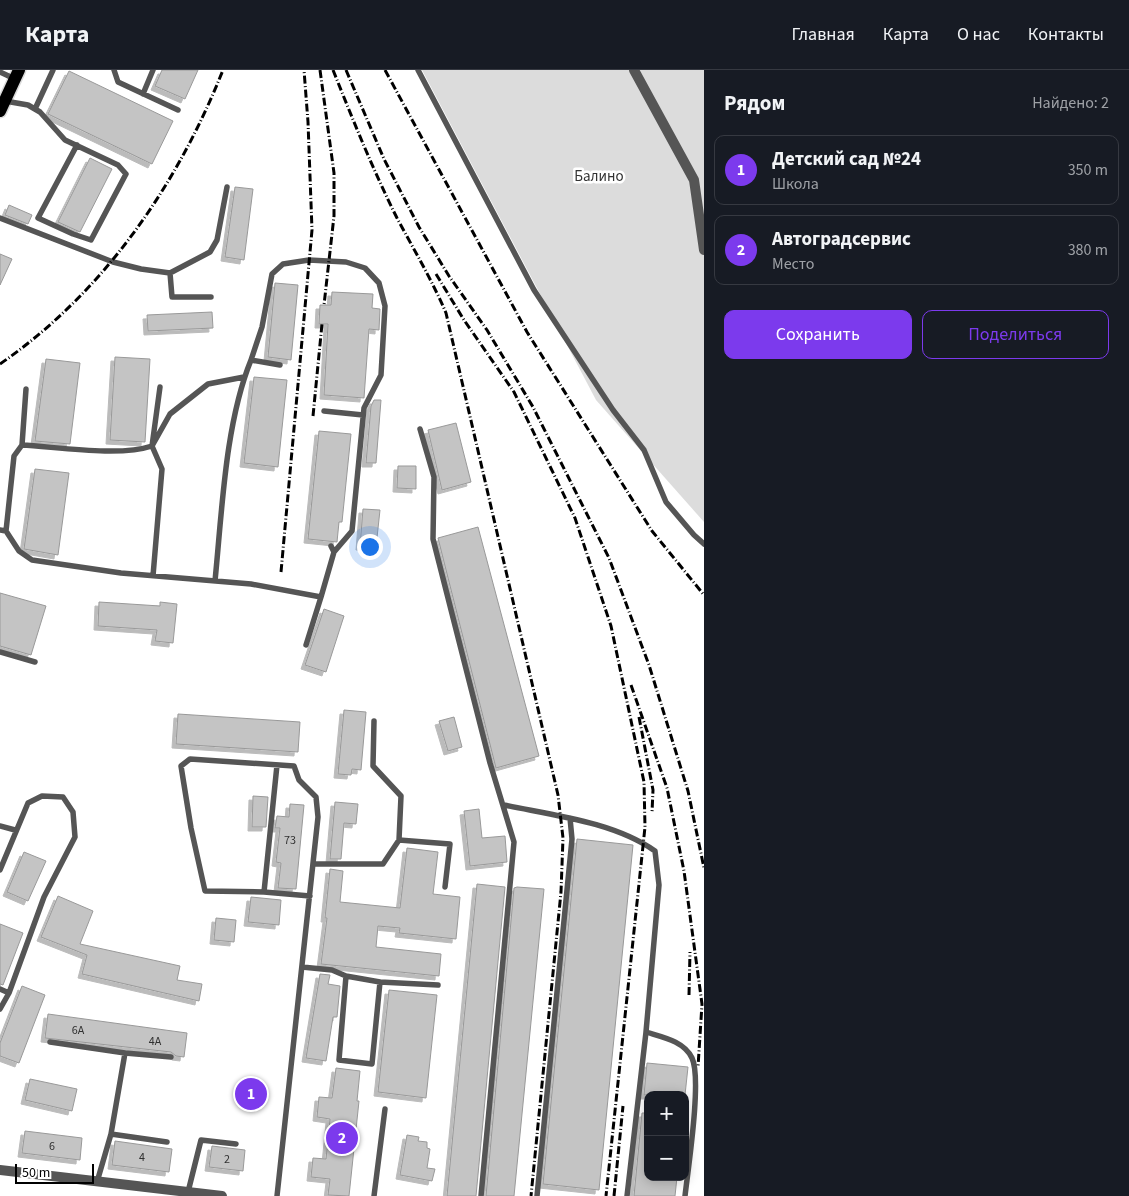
<!DOCTYPE html>
<html lang="ru">
<head>
<meta charset="utf-8">
<style>
	:root { --surface:#171b24; --page:#242831; --text:#f1f3f6; --muted:#9ea1a6; --line:#363941; --accent:#7c3aed }
	body { margin:0; font-family:"Source Sans 3",sans-serif; background:var(--page); color:var(--text) }
	.controls { position:absolute; right:15px; bottom:15px; display:grid; overflow:hidden; border-radius:10px; box-shadow:0 2px 12px #0003 }
	.controls button { width:45px; height:45px; display:grid; place-items:center; padding:0; border:0; border-bottom:1px solid var(--line); background:var(--surface); color:var(--text); font:25px sans-serif }
	.scale { position:absolute; left:15px; bottom:12px; width:79px; box-sizing:border-box; padding-left:5px; border:2px solid #000; border-top:0; font-size:14px; line-height:18px; white-space:nowrap; color:#000; -webkit-text-stroke:4px #fff; paint-order:stroke }
	.you { position:absolute; left:369px; top:476px; width:18px; height:18px; margin:-12px; border:4px solid #fff; border-radius:50%; background:#1a73e8; box-shadow:0 0 0 8px #1a73e833 }
	.badge { display:grid; place-items:center; width:32px; height:32px; border-radius:50%; background:var(--accent); color:#fff; font-size:16px; font-weight:700 }
	.pin { position:absolute; translate:-50% -50%; border:2px solid #fff; box-shadow:0 1px 5px #0006 }
	.list { margin:0; padding:0; list-style:none }
	h2 { display:flex; justify-content:space-between; align-items:center; height:65px; margin:0; padding:0 20px; font-size:21px }
	h2 small { font-size:16px; font-weight:400; color:var(--muted) }
	.list li { display:grid; grid-template-columns:32px 1fr auto; gap:15px; align-items:center; box-sizing:border-box; height:70px; margin:0 10px 10px; padding:0 10px; border:1px solid var(--line); border-radius:10px }
	.list b { display:block; font-size:19px; white-space:nowrap }
	.list p { margin:0; font-size:16px; white-space:nowrap; color:var(--muted) }
	.list em { font-size:16px; font-style:normal; color:var(--muted) }
	.actions { display:flex; gap:10px; padding:15px 20px }
	.actions a { flex:1; padding:11px 0; border:1px solid var(--accent); border-radius:10px; text-align:center; font-size:18px; color:var(--accent) }
	.actions .main { background:var(--accent); color:#fff }
	.map { position:relative; flex:none; width:704px; height:1126px; overflow:hidden }
	header { display:flex; align-items:center; gap:30px; box-sizing:border-box; height:70px; padding:0 25px; background:var(--surface); border-bottom:1px solid var(--line) }
	header strong { font-size:24px }
	nav { display:flex; gap:28px; margin-inline-start:auto; font-size:18px }
	main { display:flex }
	aside { flex:1; background:var(--surface) }
	.map>svg:first-child { display:block }
	.green { fill:#dcdcdc }
	.building { fill:#c4c4c4; stroke:#999; filter:url(#shadow) }
	.lines { fill:none; stroke-linecap:round; stroke-linejoin:round }
	.primary-casing { stroke:#dbdbdb; stroke-width:15 }
	.service { stroke:#555; stroke-width:5.5 }
	.minor { stroke:#555; stroke-width:10 }
	.primary { stroke:#000; stroke-width:12 }
	.rail { stroke:#000; stroke-width:3; stroke-dasharray:8 2.5 1 2.5; stroke-linecap:butt }
	.labels { text-anchor:middle; stroke-width:5; stroke-linejoin:round; paint-order:stroke }
	.number-label { font-size:12px; fill:#313131 }
	.park-label { font-size:15px; fill:#333; stroke:#fff }
</style>
</head>
<body>
<header>
<strong>Карта</strong>
<nav><a>Главная</a><a>Карта</a><a>О нас</a><a>Контакты</a></nav>
</header>
<main>
<div class="map">
<svg width="704" height="1126" viewBox="0 0 704 1126">
	<defs>
		<filter id="shadow"><feDropShadow dx="-4" dy="4" stdDeviation="0" flood-color="#0004"/></filter>
	</defs>
	<rect width="100%" height="100%" fill="#fff"/>
	<path class="green" d="M 422,0 L 704,0 L 704,452 L 596,330 Z"/>
	<path class="building" d="M 162,0 L 198,0 L 185,29 L 155,16 Z
		M 69,1 L 173,51 L 152,94 L 48,44 Z
		M 90,88 L 112,99 L 80,162 L 58,152 Z
		M 235,117 L 253,119 L 244,190 L 225,187 Z
		M 9,135 L 32,145 L 28,154 L 5,145 Z
		M 0,184 L 12,189 L 0,215 Z
		M 275,213 L 298,215 L 291,290 L 268,287 Z
		M 332,222 L 373,224 L 372,238 L 380,239 L 379,260 L 369,259 L 364,328 L 324,325 L 328,254 L 319,254 L 320,235 L 331,235 Z
		M 212,242 L 213,258 L 148,261 L 147,245 Z
		M 115,287 L 150,289 L 145,372 L 110,370 Z
		M 46,289 L 80,293 L 70,374 L 35,371 Z
		M 254,307 L 287,310 L 278,397 L 244,393 Z
		M 374,330 L 381,330 L 376,393 L 366,393 L 371,336 Z
		M 456,353 L 471,412 L 442,420 L 428,360 Z
		M 319,361 L 351,364 L 342,452 L 339,452 L 337,472 L 308,469 Z
		M 398,396 L 416,396 L 416,419 L 397,418 Z
		M 35,399 L 69,403 L 58,485 L 24,479 Z
		M 363,439 L 380,440 L 376,477 L 360,476 Z
		M 478,457 L 539,686 L 496,698 L 438,468 Z
		M 0,523 L 46,536 L 31,585 L 0,576 Z
		M 99,532 L 160,536 L 160,532 L 177,534 L 173,573 L 155,571 L 157,560 L 98,556 Z
		M 324,539 L 344,546 L 326,602 L 305,595 Z
		M 344,640 L 366,642 L 361,700 L 352,699 L 351,705 L 338,704 Z
		M 178,644 L 300,652 L 298,682 L 176,674 Z
		M 454,647 L 462,677 L 448,681 L 439,651 Z
		M 253,726 L 268,727 L 266,757 L 252,757 Z
		M 335,732 L 358,734 L 356,754 L 344,753 L 341,789 L 330,789 Z
		M 290,734 L 304,735 L 296,819 L 278,818 L 281,793 L 276,792 L 280,758 L 275,758 L 277,746 L 289,747 Z
		M 479,739 L 482,768 L 505,766 L 507,792 L 470,796 L 464,741 Z
		M 577,769 L 633,775 L 599,1120 L 543,1114 Z
		M 407,778 L 438,782 L 433,824 L 460,827 L 456,869 L 399,863 L 400,858 L 378,856 L 376,877 L 441,884 L 439,906 L 321,894 L 327,848 L 325,848 L 330,799 L 343,801 L 340,832 L 400,838 Z
		M 24,782 L 46,791 L 28,831 L 7,822 Z
		M 477,814 L 505,817 L 476,1126 L 447,1126 Z
		M 517,817 L 544,819 L 514,1126 L 486,1126 L 514,818 Z
		M 58,826 L 93,841 L 80,874 L 180,896 L 177,910 L 202,914 L 199,931 L 82,904 L 87,885 L 41,867 Z
		M 251,827 L 281,830 L 279,855 L 248,852 Z
		M 216,848 L 236,850 L 234,872 L 214,870 Z
		M 0,854 L 23,863 L 3,915 L 0,914 Z
		M 320,904 L 330,905 L 328,914 L 340,916 L 337,947 L 333,947 L 326,991 L 306,988 Z
		M 22,916 L 45,925 L 19,993 L 0,986 L 0,973 Z
		M 389,920 L 437,925 L 426,1028 L 378,1022 Z
		M 48,944 L 187,963 L 184,987 L 176,986 L 171,982 L 45,968 Z
		M 647,993 L 688,997 L 685,1025 L 644,1025 Z
		M 336,998 L 360,1001 L 357,1031 L 359,1031 L 349,1126 L 328,1125 L 330,1109 L 311,1107 L 313,1088 L 326,1089 L 330,1049 L 317,1047 L 319,1027 L 332,1028 Z
		M 30,1009 L 77,1019 L 72,1041 L 25,1030 Z
		M 642,1043 L 648,1043 L 648,1107 L 677,1107 L 675,1126 L 634,1126 Z
		M 25,1061 L 82,1068 L 80,1090 L 22,1083 Z
		M 407,1065 L 419,1067 L 418,1071 L 427,1072 L 427,1078 L 430,1079 L 427,1098 L 435,1099 L 432,1111 L 400,1105 Z
		M 115,1071 L 172,1079 L 169,1102 L 112,1095 Z
		M 212,1076 L 245,1080 L 243,1101 L 209,1097 Z"/>
	<g class="lines">
		<defs>
			<path id="primary" d="M 0,41 L 19,0"/>
		</defs>
		<use href="#primary" class="primary-casing"/>
		<path class="service" d="M 114,0 L 118,12 L 178,40
			M 418,0 L 534,220 L 613,340 L 644,380 L 666,432 L 694,465 L 704,474
			M 0,2 L 15,9
			M 143,24 L 153,0
			M 5,31 L 28,35 L 40,42 L 65,70 L 118,95 L 126,104 L 91,170 L 73,164 L 38,148 L 77,75
			M 35,39 L 53,0
			M 0,148 L 113,192 L 141,199 L 170,203 L 210,182 L 217,170 L 227,117
			M 170,203 L 172,227 L 211,227
			M 251,290 L 262,257 L 272,204 L 283,194 L 309,190 L 346,192 L 365,198 L 379,213 L 385,236 L 381,305 L 364,338 L 352,461 L 334,482
			M 160,317 L 152,376 L 170,344 L 208,314 L 244,307
			M 26,319 L 22,375 C 58,377 119,387 152,376 L 162,399 L 153,506
			M 324,341 L 363,345
			M 420,359 L 434,407 L 433,469 L 490,693 L 514,772 L 481,1126
			M 0,460 L 6,461 L 19,481 L 32,490 L 121,503 L 251,514 L 321,527 L 334,482 L 331,476
			M 6,461 L 14,386 L 22,375
			M 215,511 C 222,442 225,354 251,290 L 280,295
			M 306,575 L 321,527
			M 0,582 L 35,592
			M 374,651 L 373,696 L 401,726 L 399,770
			M 504,735 C 552,745 614,752 655,781 L 659,815 L 646,962 L 627,1126
			M 0,756 L 15,760
			M 313,794 L 383,794 L 399,770 L 450,774 L 445,817
			M 0,800 L 28,733 L 42,726 L 63,727 L 73,742 L 75,767 L 44,827 L 9,923 L 0,919
			M 264,822 L 277,695
			M 302,897 L 332,900 L 346,906
			M 380,912 L 346,906 L 339,990 L 372,994 L 380,912 L 438,915
			M 0,939 L 9,923
			M 646,962 C 662,967 684,971 692,988 C 702,1009 688,1099 685,1126
			M 50,972 L 125,983 L 111,1064 L 97,1112
			M 125,983 L 171,987
			M 111,1064 L 167,1072
			M 188,1122 L 201,1070 L 236,1074
			M 277,1126 L 318,747 L 316,727 L 299,710 L 294,696 L 190,689 L 181,696 L 191,758 L 205,821 L 264,822 L 310,826
			M 374,1126 L 385,1039
			M 537,1126 L 572,769 L 570,748"/>
		<path class="minor" d="M 634,0 L 694,110 L 704,180
			M 0,1100 L 222,1126"/>
		<use href="#primary" class="primary"/>
		<path class="rail" d="M 320,0 L 334,103 L 334,146 L 324,235
			M 333,0 C 353,50 373,100 397,148 C 414,180 432,210 446,243 L 558,725 L 563,768 L 561,822 L 531,1126
			M 346,0 L 384,89 L 419,157 L 449,206 L 487,260 L 533,337 L 609,488 L 649,595 L 688,721 L 704,798
			M 385,0 L 527,262 L 652,461 L 704,525
			M 436,204 L 464,250 L 514,322 L 575,448 L 611,556 L 644,712 L 645,757 L 606,1126
			M 0,294 C 103,223 177,116 223,0
			M 313,346 L 322,254
			M 281,502 L 312,160 L 308,52 L 304,0
			M 631,615 L 667,718 L 684,801 L 702,934 L 698,997
			M 639,647 L 653,720 L 652,743
			M 689,925 L 690,882
			M 614,1126 L 623,1036"/>
	</g>
	<g class="labels">
		<g class="number-label">
			<text x="290" y="774">73</text>
			<text x="78" y="964">6А</text>
			<text x="155" y="975">4А</text>
			<text x="52" y="1080">6</text>
			<text x="142" y="1091">4</text>
			<text x="227" y="1093">2</text>
		</g>
		<g class="park-label">
			<text x="599" y="111">Балино</text>
		</g>
	</g>
</svg>
<div class="controls">
<button>+</button>
<button>−</button>
</div>
<div class="scale">50 m</div>
<div class="you"></div>
<div class="pin badge" style="left:251px;top:1024px">1</div>
<div class="pin badge" style="left:342px;top:1068px">2</div>
</div>
<aside>
<h2>Рядом<small>Найдено: 2</small></h2>
<ul class="list">
<li><span class="badge">1</span><div><b>Детский сад №24</b><p>Школа</p></div><em>350 m</em></li>
<li><span class="badge">2</span><div><b>Автоградсервис</b><p>Место</p></div><em>380 m</em></li>
</ul>
<div class="actions"><a class="main">Сохранить</a><a>Поделиться</a></div>
</aside>
</main>
</body>
</html>
